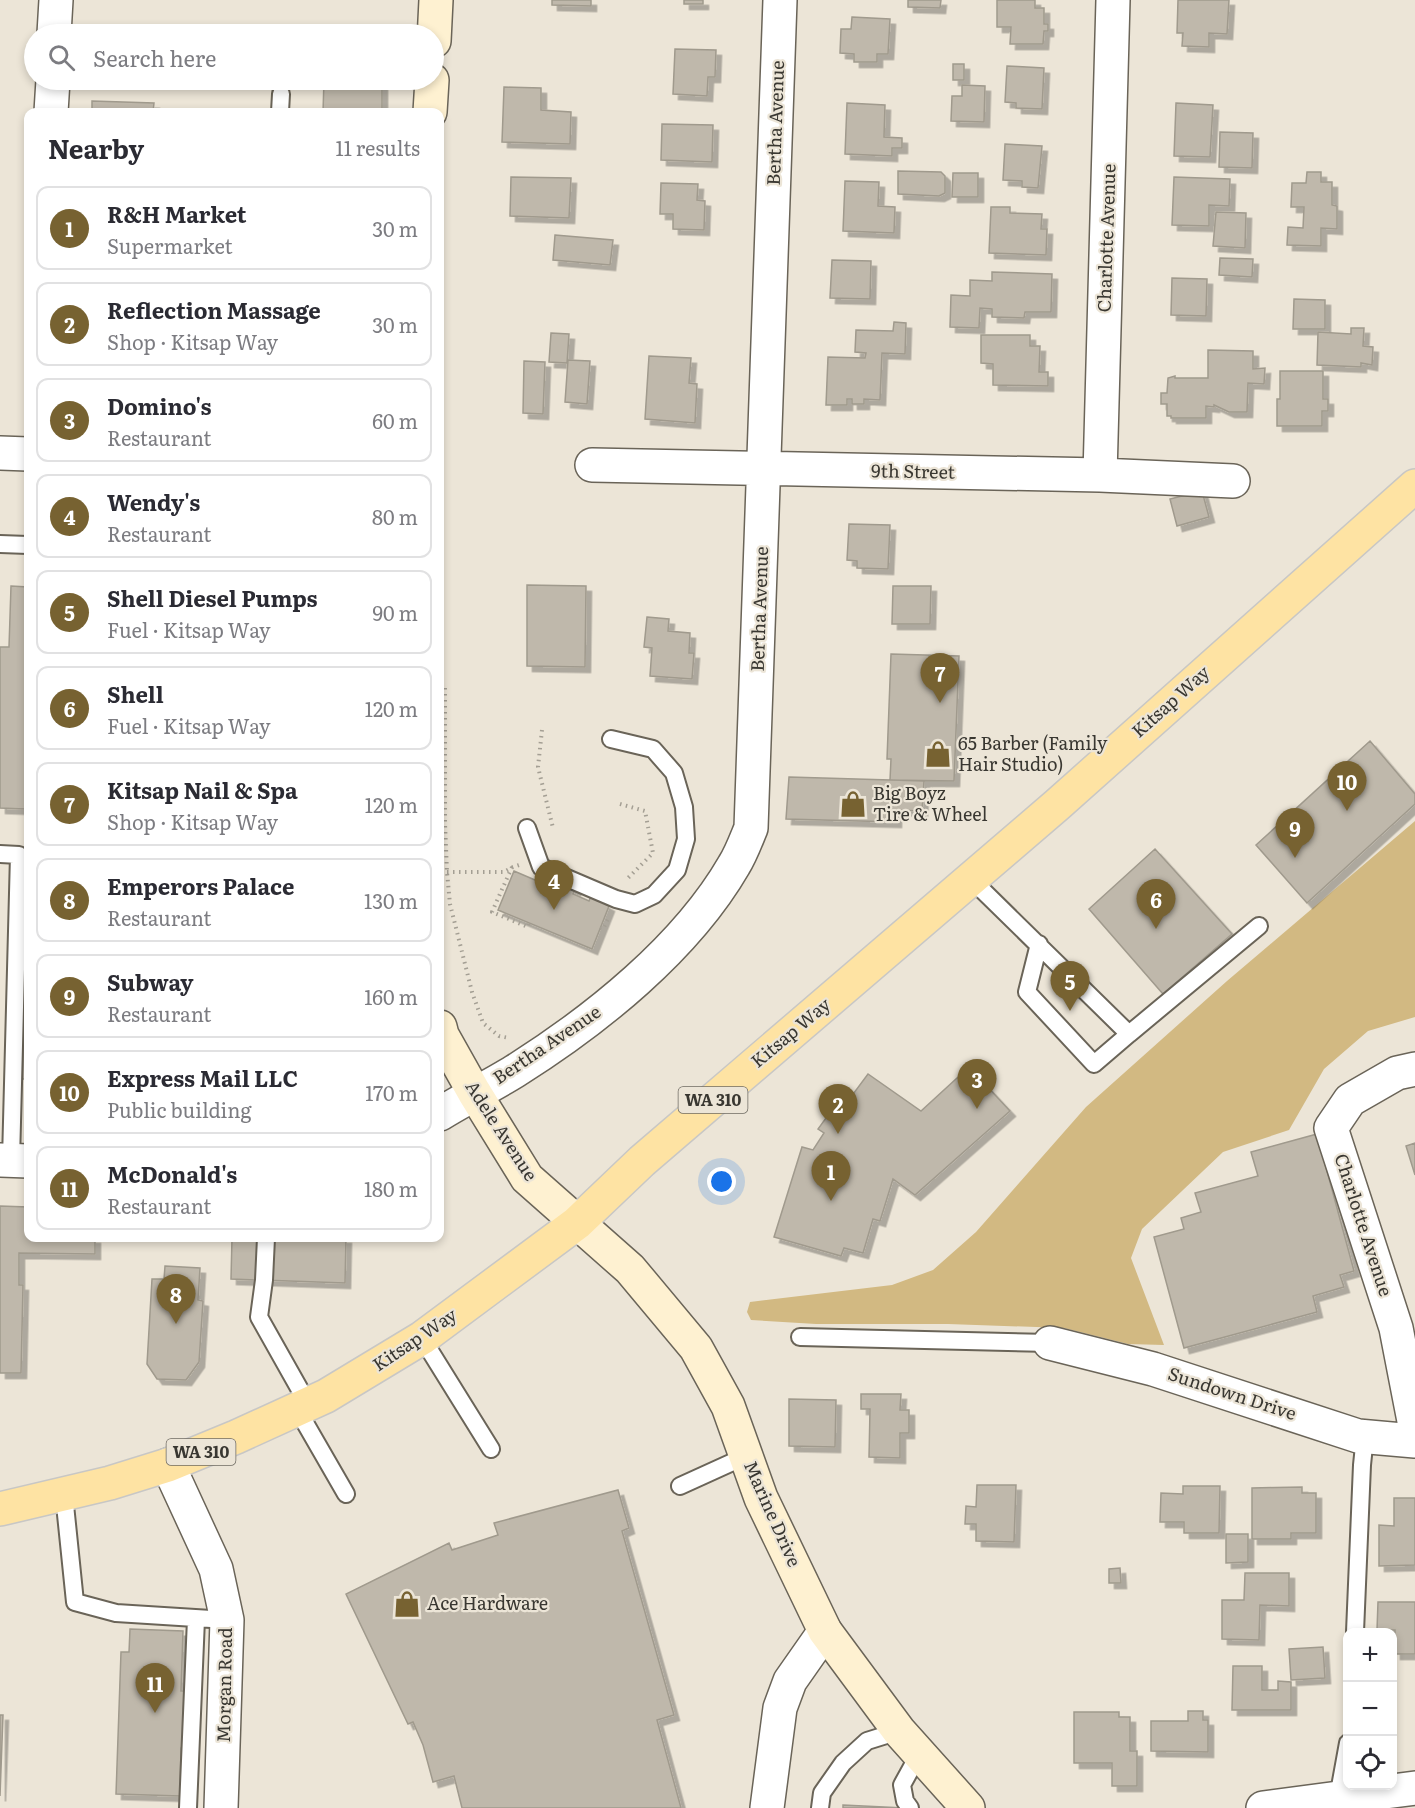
<!DOCTYPE html>
<html lang="en">
<head>
<meta charset="utf-8">
<style>
	:root { --surface:#fff; --page:#f2f2f3; --text:#2b2b33; --muted:#7c7c81; --line:#e1e1e2; --accent:#776231 }
	body { margin:0; font-family:Literata,serif; background:var(--page); color:var(--text) }
	.controls { position:absolute; right:18px; bottom:18px; display:grid; overflow:hidden; border-radius:12px; box-shadow:0 3px 9px #0003 }
	.controls button { width:54px; height:54px; display:grid; place-items:center; padding:0; border:0; border-bottom:2px solid var(--line); background:var(--surface); color:var(--text); font:30px sans-serif }
	.you { position:absolute; left:722px; top:1182px; width:21px; height:21px; margin:-15px; border:4px solid #fff; border-radius:50%; background:#1a73e8; box-shadow:0 0 0 9px #1a73e833 }
	.badge { display:grid; place-items:center; width:39px; height:39px; border-radius:50%; background:var(--accent); color:#fff; font-size:20px; font-weight:700 }
	.pin { position:absolute; translate:-50% -50px; filter:drop-shadow(0 2px 3px #0008) }
	.pin::after { content:''; position:absolute; top:32px; width:21px; height:18px; background:inherit; clip-path:polygon(0 0,100% 0,50% 100%) }
	.list { margin:0; padding:0; list-style:none }
	h2 { display:flex; justify-content:space-between; align-items:center; height:78px; margin:0; padding:0 24px; font-size:26px }
	h2 small { font-size:20px; font-weight:400; color:var(--muted) }
	.list li { display:grid; grid-template-columns:39px 1fr auto; gap:18px; align-items:center; box-sizing:border-box; height:84px; margin:0 12px 12px; padding:0 12px; border:2px solid var(--line); border-radius:12px }
	.list b { display:block; font-size:22px; white-space:nowrap }
	.list p { margin:0; font-size:20px; white-space:nowrap; color:var(--muted) }
	.list em { font-size:20px; font-style:normal; color:var(--muted) }
	.icon { flex:none; width:33px; height:33px; fill:none; stroke:currentColor; stroke-width:2; stroke-linecap:round; stroke-linejoin:round }
	.map { position:relative; flex:none; width:1415px; height:1808px; overflow:hidden }
	.search { position:absolute; background:var(--surface); box-shadow:0 3px 9px #0003; left:24px; top:24px; width:420px; height:66px; display:flex; align-items:center; gap:15px; box-sizing:border-box; padding:0 21px; border-radius:33px; color:var(--muted); font-size:22px }
	.panel { position:absolute; background:var(--surface); box-shadow:0 3px 9px #0003; left:24px; top:108px; width:420px; height:1134px; border-radius:12px }
	.map>svg:first-child { display:block }
	.green { fill:#d2b982 }
	.building { fill:#bfb8ab; stroke:#a09a8d; stroke-width:1.5; filter:url(#shadow) }
	.lines { fill:none; stroke-linecap:round; stroke-linejoin:round }
	.lane-casing { stroke:#6a6458; stroke-width:20 }
	.street-casing { stroke:#6a6458; stroke-width:36 }
	.secondary-casing { stroke:#6a6458; stroke-width:36 }
	.primary-casing { stroke:#c8c7c5; stroke-width:36 }
	.path { stroke:#a49f94; stroke-width:4; stroke-dasharray:1.5 4.5; stroke-linecap:butt }
	.lane { stroke:#fff; stroke-width:16 }
	.street { stroke:#fff; stroke-width:33 }
	.secondary { stroke:#fef1d1; stroke-width:33 }
	.primary { stroke:#fee3a3; stroke-width:33 }
	.labels { text-anchor:middle; stroke-width:4.5; stroke-linejoin:round; paint-order:stroke }
	.shield { fill:#ece5d7; stroke:#6f6b63; stroke-width:1.5 }
	.shield-label { font-size:16px; font-weight:bold; fill:#393731 }
	.street-label { font-size:18px; fill:#393731; stroke:#ece5d7 }
	.poi-label { font-size:18px; fill:#393731; stroke:#ece5d7; text-anchor:start }
</style>
</head>
<body>
<div class="map">
<svg width="1415" height="1808" viewBox="0 0 1415 1808">
	<defs>
		<filter id="shadow"><feDropShadow dx="5.5" dy="5.5" stdDeviation="0" flood-color="#0004"/></filter>
	</defs>
	<rect width="100%" height="100%" fill="#ece5d7"/>
	<path class="green" d="M 1415,821 L 1415,1017 L 1368,1031 L 1324,1069 L 1289,1130 L 1223,1152 L 1142,1229 L 1131,1258 L 1164,1345 L 1128,1344 L 1064,1328 L 948,1324 L 816,1324 L 751,1320 L 747,1312 L 750,1302 L 892,1285 L 933,1270 L 976,1232 L 1086,1107 L 1227,981 Z"/>
	<path class="building" d="M 552,0 L 591,0 L 591,6 L 552,5 Z
		M 684,0 L 703,0 L 703,4 L 684,4 Z
		M 908,0 L 941,0 L 940,8 L 908,7 Z
		M 997,0 L 1035,0 L 1035,8 L 1044,8 L 1044,24 L 1048,24 L 1048,31 L 1044,31 L 1043,44 L 1010,44 L 1011,27 L 997,27 Z
		M 1178,0 L 1229,0 L 1227,34 L 1209,33 L 1209,47 L 1182,46 L 1183,33 L 1177,33 Z
		M 852,17 L 890,19 L 888,54 L 877,54 L 877,62 L 854,62 L 854,54 L 840,53 L 841,29 L 851,29 Z
		M 675,49 L 716,50 L 715,77 L 708,77 L 707,96 L 673,94 Z
		M 953,64 L 964,64 L 964,80 L 953,80 Z
		M 1007,66 L 1044,68 L 1042,109 L 1016,108 L 1016,103 L 1005,102 Z
		M 324,80 L 382,80 L 382,112 L 323,112 Z
		M 962,85 L 985,86 L 984,122 L 951,121 L 952,96 L 962,96 Z
		M 504,87 L 541,88 L 541,110 L 571,112 L 570,144 L 502,142 Z
		M 92,101 L 154,103 L 153,112 L 92,112 Z
		M 847,103 L 885,105 L 884,137 L 902,138 L 902,148 L 892,148 L 892,156 L 845,154 Z
		M 1176,103 L 1213,105 L 1210,157 L 1174,156 Z
		M 662,124 L 713,125 L 712,162 L 661,160 Z
		M 1220,132 L 1253,133 L 1252,168 L 1219,167 Z
		M 1005,144 L 1042,146 L 1038,188 L 1022,187 L 1022,181 L 1003,180 Z
		M 898,171 L 941,172 L 945,176 L 945,193 L 939,196 L 898,194 Z
		M 1307,172 L 1321,172 L 1321,182 L 1332,182 L 1332,205 L 1337,206 L 1337,229 L 1321,228 L 1321,246 L 1287,245 L 1288,227 L 1303,228 L 1304,207 L 1291,207 L 1292,183 L 1306,183 Z
		M 953,173 L 978,173 L 978,197 L 952,197 Z
		M 511,177 L 571,178 L 569,218 L 510,216 Z
		M 1174,177 L 1230,179 L 1229,206 L 1209,205 L 1209,226 L 1172,225 Z
		M 845,181 L 879,182 L 878,206 L 895,207 L 894,233 L 843,231 Z
		M 661,183 L 698,184 L 697,200 L 705,201 L 704,230 L 673,229 L 673,214 L 660,214 Z
		M 991,207 L 1010,207 L 1010,213 L 1042,214 L 1041,229 L 1047,229 L 1046,255 L 989,253 Z
		M 1216,212 L 1246,213 L 1245,248 L 1213,246 Z
		M 555,235 L 613,240 L 610,265 L 553,260 Z
		M 1220,258 L 1253,259 L 1252,277 L 1219,275 Z
		M 832,260 L 871,261 L 870,299 L 830,298 Z
		M 992,272 L 1052,274 L 1051,312 L 1025,312 L 1024,318 L 992,317 L 992,309 L 980,308 L 979,328 L 950,327 L 951,295 L 970,296 L 970,280 L 992,281 Z
		M 1172,278 L 1207,279 L 1206,316 L 1171,315 Z
		M 1294,299 L 1325,300 L 1325,329 L 1293,329 Z
		M 894,322 L 906,323 L 905,354 L 882,353 L 880,400 L 864,399 L 864,404 L 852,404 L 852,399 L 847,399 L 847,405 L 826,405 L 828,357 L 865,358 L 866,353 L 855,352 L 856,330 L 893,331 Z
		M 1351,328 L 1364,328 L 1363,346 L 1373,347 L 1372,365 L 1361,363 L 1361,367 L 1317,365 L 1318,332 L 1351,334 Z
		M 551,333 L 569,334 L 567,363 L 549,362 Z
		M 981,335 L 1030,335 L 1030,346 L 1040,346 L 1039,372 L 1048,372 L 1048,386 L 993,385 L 993,364 L 981,363 Z
		M 1208,350 L 1253,351 L 1253,369 L 1265,368 L 1264,384 L 1248,383 L 1247,412 L 1229,412 L 1214,405 L 1214,407 L 1206,406 L 1206,418 L 1171,418 L 1171,416 L 1167,416 L 1167,404 L 1161,404 L 1161,393 L 1167,393 L 1168,378 L 1175,376 L 1175,378 L 1208,378 Z
		M 649,356 L 691,358 L 689,383 L 697,384 L 695,423 L 645,419 Z
		M 568,360 L 590,361 L 587,404 L 565,402 Z
		M 524,361 L 545,362 L 543,414 L 523,413 Z
		M 1280,371 L 1323,371 L 1323,399 L 1328,399 L 1328,411 L 1322,411 L 1322,426 L 1277,426 L 1277,399 L 1280,399 Z
		M 1202,491 L 1209,517 L 1177,526 L 1170,499 Z
		M 849,524 L 890,525 L 888,569 L 857,568 L 857,561 L 847,560 Z
		M 527,585 L 586,586 L 585,667 L 527,666 Z
		M 11,586 L 28,587 L 28,717 L 25,809 L 0,808 L 0,647 L 9,647 Z
		M 893,586 L 931,586 L 930,624 L 892,624 Z
		M 647,617 L 669,619 L 668,631 L 690,633 L 689,653 L 694,653 L 692,679 L 650,676 L 652,648 L 644,647 Z
		M 891,654 L 959,656 L 954,781 L 890,780 L 891,759 L 887,759 Z
		M 1370,741 L 1415,794 L 1415,804 L 1307,903 L 1256,845 Z
		M 789,777 L 924,781 L 922,811 L 896,810 L 896,822 L 786,819 Z
		M 1155,849 L 1232,934 L 1163,994 L 1089,909 Z
		M 514,871 L 556,889 L 560,881 L 576,888 L 573,894 L 589,901 L 591,896 L 609,906 L 592,949 L 498,910 Z
		M 28,952 L 28,1079 L 22,1079 Z
		M 969,1067 L 1010,1111 L 915,1195 L 893,1179 L 880,1221 L 873,1219 L 863,1253 L 844,1248 L 841,1256 L 774,1237 L 802,1147 L 813,1150 L 824,1133 L 818,1129 L 839,1100 L 845,1105 L 868,1074 L 921,1111 Z
		M 1317,1134 L 1354,1271 L 1340,1275 L 1344,1287 L 1313,1296 L 1317,1312 L 1184,1348 L 1154,1237 L 1184,1229 L 1181,1218 L 1201,1212 L 1195,1193 L 1258,1176 L 1251,1152 Z
		M 1415,1143 L 1415,1175 L 1406,1146 Z
		M 0,1206 L 28,1207 L 28,1238 L 95,1238 L 95,1254 L 19,1253 L 19,1285 L 23,1285 L 21,1373 L 0,1373 Z
		M 232,1238 L 346,1238 L 345,1283 L 231,1279 Z
		M 165,1266 L 200,1268 L 198,1300 L 203,1301 L 199,1362 L 186,1380 L 157,1379 L 147,1364 L 152,1279 L 164,1279 Z
		M 861,1394 L 901,1394 L 900,1410 L 909,1410 L 909,1433 L 900,1433 L 900,1458 L 869,1457 L 870,1409 L 861,1409 Z
		M 789,1399 L 836,1400 L 835,1447 L 789,1446 Z
		M 977,1485 L 1016,1485 L 1014,1542 L 976,1541 L 976,1524 L 965,1524 L 966,1506 L 976,1507 Z
		M 1183,1486 L 1220,1486 L 1219,1533 L 1184,1533 L 1184,1522 L 1160,1522 L 1161,1493 L 1183,1494 Z
		M 1302,1487 L 1302,1493 L 1316,1493 L 1316,1533 L 1291,1533 L 1291,1539 L 1252,1539 L 1252,1488 Z
		M 618,1490 L 629,1528 L 622,1531 L 674,1715 L 657,1720 L 681,1808 L 462,1808 L 454,1776 L 433,1782 L 423,1745 L 413,1722 L 408,1724 L 346,1594 L 449,1543 L 452,1550 L 498,1535 L 494,1523 Z
		M 1394,1498 L 1415,1498 L 1415,1565 L 1379,1566 L 1379,1525 L 1394,1526 Z
		M 1226,1534 L 1248,1534 L 1248,1562 L 1226,1563 Z
		M 1120,1568 L 1121,1583 L 1109,1583 L 1109,1569 Z
		M 1245,1573 L 1289,1573 L 1289,1606 L 1260,1605 L 1259,1640 L 1222,1639 L 1222,1600 L 1244,1600 Z
		M 1378,1602 L 1415,1602 L 1415,1654 L 1395,1654 L 1395,1630 L 1377,1630 Z
		M 130,1629 L 183,1631 L 181,1691 L 191,1691 L 190,1749 L 181,1748 L 180,1796 L 116,1794 L 121,1652 L 129,1652 Z
		M 1323,1647 L 1325,1678 L 1291,1680 L 1289,1649 Z
		M 1233,1666 L 1262,1666 L 1262,1690 L 1278,1690 L 1278,1681 L 1291,1682 L 1291,1710 L 1232,1710 Z
		M 1188,1711 L 1203,1711 L 1203,1720 L 1208,1720 L 1208,1752 L 1151,1751 L 1151,1721 L 1188,1721 Z
		M 1074,1712 L 1119,1712 L 1119,1717 L 1130,1717 L 1130,1751 L 1137,1751 L 1137,1786 L 1112,1786 L 1112,1763 L 1074,1763 Z
		M 0,1715 L 3,1715 L 0,1796 Z
		M 843,1805 L 905,1808 L 843,1808 Z"/>
	<g class="lines">
		<defs>
			<path id="lane" d="M 280,112 L 281,94
				M 0,544 L 28,545
				M 527,828 L 541,867 L 616,899 L 635,904 L 654,895 L 677,870 L 686,839 L 684,807 L 674,773 L 653,749 L 611,739
				M 0,854 L 19,855 L 11,1160
				M 971,879 L 1129,1034 L 1259,926
				M 1039,944 L 1027,992 L 1094,1064 L 1129,1034
				M 266,1238 L 264,1280 L 259,1317 L 308,1404
				M 800,1337 L 1050,1343
				M 422,1338 L 491,1449
				M 297,1409 L 346,1494
				M 680,1486 L 746,1456
				M 64,1495 L 75,1602 L 116,1613 L 227,1620
				M 1355,1632 L 1362,1465 L 1365,1436
				M 1338,1798 L 1348,1743
				M 188,1808 L 196,1619
				M 820,1808 L 822,1793 L 843,1763 L 867,1741 L 899,1731
				M 910,1808 L 905,1801 L 902,1785 L 919,1754"/>
			<path id="street" d="M 54,34 L 56,0
				M 51,112 L 53,80
				M 0,453 L 28,454
				M 592,465 L 1100,475 L 1233,481
				M 1100,475 L 1113,0
				M 1415,1069 L 1397,1073 L 1350,1100 L 1331,1128 L 1396,1328 L 1415,1426
				M 440,1114 C 464,1099 491,1086 515,1071 C 596,1020 686,948 734,865 C 741,854 746,840 751,828 L 780,0
				M 0,1160 L 28,1161
				M 1050,1343 L 1153,1369 L 1358,1436 L 1415,1441
				M 168,1465 L 216,1569 L 227,1620 L 221,1808
				M 767,1808 L 780,1708 L 790,1681 L 825,1631
				M 1263,1808 L 1415,1788"/>
			<path id="secondary" d="M 434,41 L 436,0
				M 430,112 L 432,80
				M 440,1027 L 442,1035 L 474,1092 L 527,1178 L 630,1269 L 696,1348 L 728,1406 L 761,1498 L 825,1631 L 899,1731 L 968,1808"/>
			<path id="primary" d="M 0,1509 L 110,1483 L 168,1465 L 236,1437 L 326,1396 L 422,1338 L 577,1223 L 642,1161 L 1057,805 L 1415,486"/>
		</defs>
		<use href="#lane" class="lane-casing"/>
		<use href="#street" class="street-casing"/>
		<use href="#secondary" class="secondary-casing"/>
		<use href="#primary" class="primary-casing"/>
		<path class="path" d="M 445,688 L 445,824 L 447,872 L 450,904 L 472,992 L 483,1023 L 499,1036 L 509,1038
			M 542,730 L 538,767 L 553,828
			M 620,804 L 645,811 L 653,853 L 626,880
			M 512,867 L 492,912 L 528,927 L 529,923
			M 447,872 L 504,872 L 513,867 L 519,865
			M 600,928 L 603,929 L 608,919"/>
		<use href="#lane" class="lane"/>
		<use href="#street" class="street"/>
		<use href="#secondary" class="secondary"/>
		<use href="#primary" class="primary"/>
	</g>
	<defs>
		<symbol id="shop-bare" viewBox="-9 -9 18 18"><path d="M-5-2.5h2.3a2.7 3.5 0 0 1 5.4 0H5L5.5 6h-11ZM-1.5-2.5h3a1.5 2.3 0 0 0-3 0Z" fill="#776231" stroke="#ece5d7" stroke-width="2.5" paint-order="stroke"/></symbol>
	</defs>
	<g fill-rule="evenodd">
		<use href="#shop-bare" x="919" y="735" width="38" height="38"/>
		<use href="#shop-bare" x="834" y="785" width="38" height="38"/>
		<use href="#shop-bare" x="388" y="1585" width="38" height="38"/>
	</g>
	<g class="labels">
		<g class="shield">
			<rect x="678.5" y="1087" width="69" height="26" rx="4.5"/>
			<rect x="166.5" y="1439" width="69" height="26" rx="4.5"/>
		</g>
		<g class="shield-label">
			<text x="713" y="1106">WA 310</text>
			<text x="201" y="1458">WA 310</text>
		</g>
		<g class="street-label">
			<text transform="translate(776 123) rotate(-88)" y="6">Bertha Avenue</text>
			<text transform="translate(1107 238) rotate(-88)" y="6">Charlotte Avenue</text>
			<text transform="translate(913 472) rotate(1)" y="6">9th Street</text>
			<text transform="translate(760 609) rotate(-88)" y="6">Bertha Avenue</text>
			<text transform="translate(1171 702) rotate(-42)" y="6">Kitsap Way</text>
			<text transform="translate(791 1033) rotate(-40)" y="6">Kitsap Way</text>
			<text transform="translate(547 1045) rotate(-34)" y="6">Bertha Avenue</text>
			<text transform="translate(501 1131) rotate(57)" y="6">Adele Avenue</text>
			<text transform="translate(1363 1225) rotate(72)" y="6">Charlotte Avenue</text>
			<text transform="translate(415 1340) rotate(-34)" y="6">Kitsap Way</text>
			<text transform="translate(1232 1394) rotate(18)" y="6">Sundown Drive</text>
			<text transform="translate(772 1514) rotate(66)" y="6">Marine Drive</text>
			<text transform="translate(225 1685) rotate(-89)" y="6">Morgan Road</text>
		</g>
		<g class="poi-label">
			<text x="958" y="750">65 Barber (Family<tspan x="958" dy="21">Hair Studio)</tspan></text>
			<text x="873" y="800">Big Boyz<tspan x="873" dy="21">Tire &amp; Wheel</tspan></text>
			<text x="427" y="1610">Ace Hardware</text>
		</g>
	</g>
</svg>
<div class="controls">
<button>+</button>
<button>−</button>
<button><svg class="icon" aria-label="locate" viewBox="0 0 24 24"><circle cx="12" cy="12" r="6"/><path d="M12 2v4M12 18v4M2 12h4M18 12h4"/></svg></button>
</div>
<div class="you"></div>
<div class="pin badge" style="left:831px;top:1201px">1</div>
<div class="pin badge" style="left:838px;top:1134px">2</div>
<div class="pin badge" style="left:977px;top:1109px">3</div>
<div class="pin badge" style="left:554px;top:910px">4</div>
<div class="pin badge" style="left:1070px;top:1011px">5</div>
<div class="pin badge" style="left:1156px;top:929px">6</div>
<div class="pin badge" style="left:940px;top:703px">7</div>
<div class="pin badge" style="left:176px;top:1324px">8</div>
<div class="pin badge" style="left:1295px;top:858px">9</div>
<div class="pin badge" style="left:1347px;top:811px">10</div>
<div class="pin badge" style="left:155px;top:1713px">11</div>
<div class="search"><svg class="icon" aria-label="search" viewBox="0 0 24 24"><circle cx="10" cy="10" r="6"/><path d="M15 15l6 6"/></svg>Search here</div>
<section class="panel">
<h2>Nearby<small>11 results</small></h2>
<ul class="list">
<li><span class="badge">1</span><div><b>R&amp;H Market</b><p>Supermarket</p></div><em>30 m</em></li>
<li><span class="badge">2</span><div><b>Reflection Massage</b><p>Shop · Kitsap Way</p></div><em>30 m</em></li>
<li><span class="badge">3</span><div><b>Domino's</b><p>Restaurant</p></div><em>60 m</em></li>
<li><span class="badge">4</span><div><b>Wendy's</b><p>Restaurant</p></div><em>80 m</em></li>
<li><span class="badge">5</span><div><b>Shell Diesel Pumps</b><p>Fuel · Kitsap Way</p></div><em>90 m</em></li>
<li><span class="badge">6</span><div><b>Shell</b><p>Fuel · Kitsap Way</p></div><em>120 m</em></li>
<li><span class="badge">7</span><div><b>Kitsap Nail &amp; Spa</b><p>Shop · Kitsap Way</p></div><em>120 m</em></li>
<li><span class="badge">8</span><div><b>Emperors Palace</b><p>Restaurant</p></div><em>130 m</em></li>
<li><span class="badge">9</span><div><b>Subway</b><p>Restaurant</p></div><em>160 m</em></li>
<li><span class="badge">10</span><div><b>Express Mail LLC</b><p>Public building</p></div><em>170 m</em></li>
<li><span class="badge">11</span><div><b>McDonald's</b><p>Restaurant</p></div><em>180 m</em></li>
</ul>
</section>
</div>
</body>
</html>
